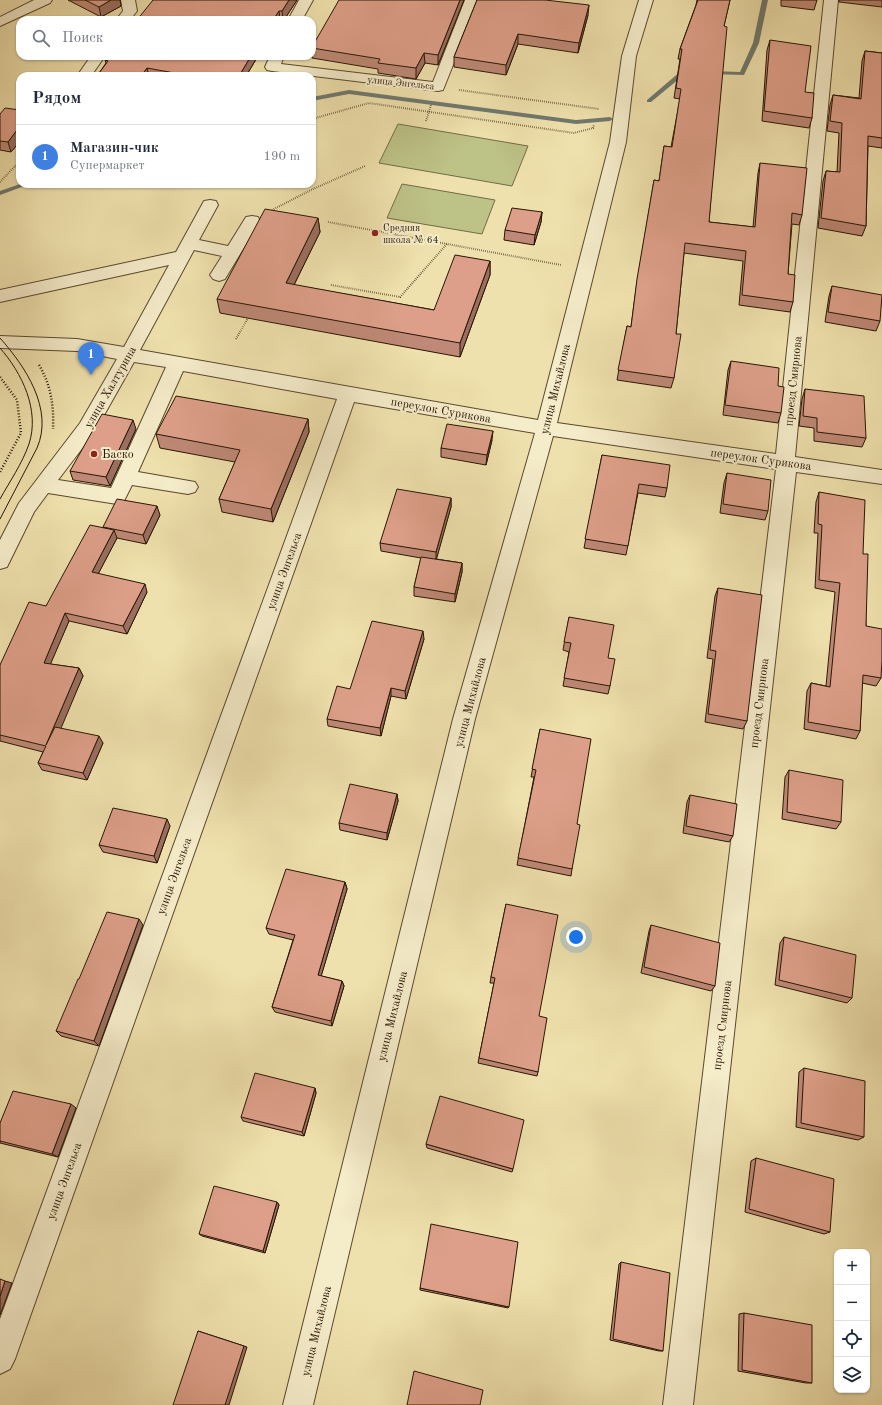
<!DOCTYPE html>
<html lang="ru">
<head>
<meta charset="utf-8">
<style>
	:root { --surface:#fff; --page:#f2f2f3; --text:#1f2937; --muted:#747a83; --line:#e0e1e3; --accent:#8f2418 }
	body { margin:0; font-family:"Old Standard TT",serif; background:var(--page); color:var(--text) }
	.controls { position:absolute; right:12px; bottom:12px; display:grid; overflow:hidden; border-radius:8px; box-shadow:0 1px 3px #0004 }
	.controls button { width:36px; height:36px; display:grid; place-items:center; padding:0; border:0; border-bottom:1px solid var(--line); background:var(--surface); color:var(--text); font:20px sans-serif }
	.you { position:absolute; left:576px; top:937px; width:14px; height:14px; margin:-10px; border:3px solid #fff; border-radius:50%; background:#1a73e8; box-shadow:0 0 0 6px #1a73e833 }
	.badge { display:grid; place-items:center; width:26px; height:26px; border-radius:50%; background:var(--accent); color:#fff; font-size:13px; font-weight:700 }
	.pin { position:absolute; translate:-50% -33px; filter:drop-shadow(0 1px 2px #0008) }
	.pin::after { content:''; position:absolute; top:21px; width:14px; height:12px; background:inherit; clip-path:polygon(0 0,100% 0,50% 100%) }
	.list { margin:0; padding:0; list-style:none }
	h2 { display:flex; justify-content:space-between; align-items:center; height:52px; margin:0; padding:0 16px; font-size:17px }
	h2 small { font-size:13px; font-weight:400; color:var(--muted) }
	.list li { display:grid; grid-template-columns:26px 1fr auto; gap:12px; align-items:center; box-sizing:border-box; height:64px; padding:0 16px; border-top:1px solid var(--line) }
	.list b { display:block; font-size:15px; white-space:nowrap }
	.list p { margin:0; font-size:13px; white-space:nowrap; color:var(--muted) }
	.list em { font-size:13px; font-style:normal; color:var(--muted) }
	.icon { flex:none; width:22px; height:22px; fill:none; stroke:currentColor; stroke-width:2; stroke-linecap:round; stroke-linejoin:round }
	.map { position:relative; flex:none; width:882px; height:1405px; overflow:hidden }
	.search { position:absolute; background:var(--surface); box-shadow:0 1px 3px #0004; left:16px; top:16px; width:300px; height:44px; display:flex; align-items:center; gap:10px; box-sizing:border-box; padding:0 14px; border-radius:12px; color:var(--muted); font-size:15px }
	.panel { position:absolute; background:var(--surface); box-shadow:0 1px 3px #0004; left:16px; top:72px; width:300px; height:116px; border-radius:12px }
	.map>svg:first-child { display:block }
	.green { fill:#bdc287; stroke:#726c46 }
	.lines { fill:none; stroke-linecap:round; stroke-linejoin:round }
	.stream { fill:#6f796e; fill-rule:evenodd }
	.minor-casing { stroke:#5a492e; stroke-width:2 }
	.path-far1 { stroke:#281604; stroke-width:2; stroke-dasharray:0.5 1.5; stroke-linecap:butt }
	.path { stroke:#281604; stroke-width:2.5; stroke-dasharray:1 2; stroke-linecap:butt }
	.minor { fill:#f5ecca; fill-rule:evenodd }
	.tram { stroke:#281604; stroke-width:1 }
	.wall { fill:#be8976; stroke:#281604 }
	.shaded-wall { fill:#9b6f60; stroke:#281604 }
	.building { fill:#dd9f89; stroke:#281604 }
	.poi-dot { fill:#8f2418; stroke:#f5ecca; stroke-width:1.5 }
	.labels { text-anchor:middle; stroke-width:4; stroke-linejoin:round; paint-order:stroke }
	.far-street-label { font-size:10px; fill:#281604; stroke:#f5ecca }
	.far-poi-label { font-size:10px; fill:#281604; stroke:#f5ecca; text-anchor:start }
	.street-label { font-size:12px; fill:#281604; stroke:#f5ecca }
	.poi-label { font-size:12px; fill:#281604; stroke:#f5ecca; text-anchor:start }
</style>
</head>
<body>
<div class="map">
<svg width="882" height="1405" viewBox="0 0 882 1405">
	<rect width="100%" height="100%" fill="#efe1ad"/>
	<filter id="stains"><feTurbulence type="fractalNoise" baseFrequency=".005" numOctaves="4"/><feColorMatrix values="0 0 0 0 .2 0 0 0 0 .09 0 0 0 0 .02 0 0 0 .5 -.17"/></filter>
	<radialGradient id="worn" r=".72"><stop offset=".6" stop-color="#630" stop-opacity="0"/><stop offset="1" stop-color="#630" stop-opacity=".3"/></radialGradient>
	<path class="green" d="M 398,124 L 528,146 L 512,186 L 379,163 Z
		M 402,184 L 495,200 L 482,234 L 387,218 Z"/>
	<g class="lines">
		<path class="stream" d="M 762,0 L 768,0 L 759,43 L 744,75 L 709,74 L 708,73 L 711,71 L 740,72 L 753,43 Z
			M 681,71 L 687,70 L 690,72 L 685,74 L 651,102 L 647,102 L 647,100 Z
			M 349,90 L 576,120 L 610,117 L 613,119 L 610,121 L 576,124 L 349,94 L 312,101 L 312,97 Z
			M 20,184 L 30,184 L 0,195 L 0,191 Z"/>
		<defs>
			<path id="minor" d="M 34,0 L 52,0 L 50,3 L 0,26 L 0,17 Z
				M 121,0 L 135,0 L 137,11 L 130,20 L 116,20 L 123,11 Z
				M 299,0 L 313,0 L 302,20 L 288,20 Z
				M 465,0 L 479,0 L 443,90 L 438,91 L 272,71 L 267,70 L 265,67 L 270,56 L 284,56 L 281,64 L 433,82 Z
				M 639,0 L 653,0 L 636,56 L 626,142 L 557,423 L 776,454 L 824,0 L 838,0 L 795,457 L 882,470 L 882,484 L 796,472 L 693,1405 L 663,1405 L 776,469 L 553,436 L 475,719 L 313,1405 L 283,1405 L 453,719 L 535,433 L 354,402 L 15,1359 L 10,1369 L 0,1374 L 0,1319 L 337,399 L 183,371 L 138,472 L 195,482 L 198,487 L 195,492 L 188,494 L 132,485 L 124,501 L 117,504 L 48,493 L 34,512 L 7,567 L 0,569 L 0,540 L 19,503 L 80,423 L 117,359 L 77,351 L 0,348 L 0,336 L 77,339 L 124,347 L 169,265 L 0,302 L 0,290 L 176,252 L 204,201 L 210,200 L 216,201 L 218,205 L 199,240 L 228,246 L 246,217 L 252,216 L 258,217 L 260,221 L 225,279 L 219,281 L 213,279 L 210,275 L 222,256 L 194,250 L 140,350 L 538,420 L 610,142 L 622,56 ZM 134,362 L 166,367 L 111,488 L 58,480 L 94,433 Z
				M 91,56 L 105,56 L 91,76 L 77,76 Z"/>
		</defs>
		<use href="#minor" class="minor-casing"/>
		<path class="path-far1" d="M 459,90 L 599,109
			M 312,119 L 369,103 L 574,133 L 593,128 L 594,125
			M 426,121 L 431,105
			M 0,182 L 20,161
			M 272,210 L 313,189 L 365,166
			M 328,222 L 561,265
			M 331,285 L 400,297 L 447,244
			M 236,339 L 248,318"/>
		<path class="path" d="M 39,365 C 51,385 54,406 53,429
			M 0,377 L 17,400 L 21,433 L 0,472"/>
		<use href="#minor" class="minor"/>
		<path class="tram" d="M 0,338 C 25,366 54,409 37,448 L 0,519
			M 0,348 C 22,373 40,410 29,444 C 22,464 10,481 0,499"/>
	</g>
	<path class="wall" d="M 68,0 L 120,0 L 121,6 L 101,17 Z
		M 297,0 L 284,20 L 137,20 Z
		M 464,0 L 438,65 L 425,63 L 416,79 L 378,73 L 378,69 L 312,58 L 312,47 Z
		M 477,0 L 588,15 L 578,53 L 518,44 L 506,75 L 454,67 L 454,57 Z
		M 697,0 L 730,0 L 724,26 L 709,222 L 753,227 L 758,173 L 760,163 L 802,215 L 799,225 L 792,224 L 788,274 L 793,302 L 790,312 L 739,305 L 743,261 L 684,253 L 676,334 L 674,378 L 671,388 L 617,380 L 627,326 L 631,327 L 636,289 L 654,180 L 659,181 L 664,146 L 671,147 L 680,99 L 674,98 L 680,59 L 678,59 L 680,49 L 696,5 Z
		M 781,0 L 817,0 L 814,10 L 781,6 Z
		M 839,0 L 882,0 L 882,7 L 839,2 Z
		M 770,40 L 805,92 L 812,118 L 809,128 L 762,121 L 767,50 Z
		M 865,51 L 882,53 L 882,148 L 868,146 L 866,226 L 862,236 L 818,228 L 823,181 L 826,171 L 837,172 L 839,133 L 827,131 L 830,105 L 833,95 L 859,98 L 862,61 Z
		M 108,56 L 258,56 L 246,76 L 97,76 L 106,63 L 105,60 Z
		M 20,110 L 20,141 L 11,152 L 0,150 L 0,114 Z
		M 542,212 L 541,222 L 534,245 L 504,240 L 505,230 Z
		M 318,218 L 320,232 L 294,285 L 434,310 L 490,261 L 490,275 L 460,357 L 220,313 L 217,299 Z
		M 832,286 L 880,321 L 876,331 L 825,322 L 829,296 Z
		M 731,361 L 781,413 L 778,423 L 723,415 L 728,370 Z
		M 805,389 L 866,438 L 862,447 L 814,441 L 814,428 L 799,426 L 802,399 Z
		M 308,419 L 309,432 L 273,522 L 222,512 L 219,499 L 235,462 L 160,448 L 156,434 Z
		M 136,429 L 110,486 L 73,480 L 70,471 Z
		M 492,440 L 486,465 L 441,457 L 441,448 Z
		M 602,455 L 667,488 L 665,497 L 638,493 L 626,555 L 584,548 Z
		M 727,473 L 768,511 L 765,520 L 720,513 L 724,483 Z
		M 819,492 L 863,554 L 866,626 L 881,678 L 876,686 L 862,683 L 860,731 L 856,739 L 804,729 L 807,691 L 811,683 L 826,686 L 835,592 L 815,588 L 818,533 L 814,533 L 816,502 Z
		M 451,498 L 451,507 L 436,559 L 462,563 L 462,572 L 455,602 L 414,596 L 414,587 L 421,558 L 381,551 L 380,543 Z
		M 160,515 L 146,544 L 117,538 L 98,574 L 147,592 L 127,634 L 69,621 L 50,664 L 79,668 L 83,676 L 60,728 L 103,743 L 87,780 L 42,770 L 38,763 L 43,752 L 0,741 L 0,665 L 46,606 L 103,528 L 103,527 Z
		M 718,588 L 747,721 L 743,729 L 705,722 L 713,659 L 707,658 L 715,596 Z
		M 569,617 L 608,658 L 610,686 L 608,694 L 563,686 L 569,652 L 563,650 Z
		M 424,639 L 406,699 L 391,696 L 381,736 L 328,726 L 327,719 L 350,689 Z
		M 540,729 L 577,824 L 572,869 L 571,876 L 517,865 L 534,777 L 531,777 Z
		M 789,770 L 841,822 L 836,829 L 782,819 L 785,777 Z
		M 397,794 L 398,801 L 387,840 L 340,830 L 339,823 Z
		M 690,795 L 733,836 L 729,842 L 683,833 L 687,802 Z
		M 170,826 L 157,863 L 103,852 L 99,845 Z
		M 345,882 L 347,889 L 321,976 L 342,981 L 344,986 L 332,1026 L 275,1012 L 272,1007 L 293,940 L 269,934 L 266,928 Z
		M 506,904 L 538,1072 L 537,1076 L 478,1063 L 494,983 L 490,983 L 491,977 Z
		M 143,925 L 99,1046 L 61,1036 L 56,1031 Z
		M 651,925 L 715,986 L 711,991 L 641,973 L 649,931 Z
		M 784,937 L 852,998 L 847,1003 L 775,985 L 780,943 Z
		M 804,1068 L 864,1137 L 858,1140 L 796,1127 L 799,1072 Z
		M 315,1088 L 316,1093 L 304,1136 L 243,1121 L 241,1117 Z
		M 76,1108 L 58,1157 L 0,1143 L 0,1123 Z
		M 426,1144 L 513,1169 L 512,1172 L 427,1148 Z
		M 756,1158 L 830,1232 L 824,1234 L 745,1212 L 751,1161 Z
		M 277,1202 L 279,1205 L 265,1253 L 202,1236 L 199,1234 Z
		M 621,1262 L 663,1351 L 659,1351 L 610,1340 L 619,1264 Z
		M 420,1288 L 509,1307 L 508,1308 L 420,1290 Z
		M 744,1313 L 812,1383 L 806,1383 L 738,1371 L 739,1314 Z"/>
	<path class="shaded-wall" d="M 111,0 L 120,0 L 121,6 L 101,17 L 99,7 Z
		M 289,0 L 297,0 L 284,20 L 283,20 L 282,11 Z
		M 460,0 L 464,0 L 438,65 L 438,55 Z
		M 589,5 L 588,15 L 578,53 L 579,43 Z
		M 279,11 L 280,20 L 273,20 Z
		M 518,34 L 518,44 L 506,75 L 506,65 Z
		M 424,53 L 425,63 L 416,79 L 416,68 Z
		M 251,56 L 258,56 L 246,76 L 239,76 Z
		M 147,68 L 149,76 L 141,76 Z
		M 20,126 L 20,141 L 11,152 L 8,142 Z
		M 542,212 L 541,222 L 534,245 L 535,235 Z
		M 318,218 L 320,232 L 288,297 L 286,283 Z
		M 490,261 L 490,275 L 460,357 L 460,343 Z
		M 308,419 L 309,432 L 273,522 L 271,509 Z
		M 133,420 L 136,429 L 110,486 L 106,477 Z
		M 493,431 L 492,440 L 486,465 L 487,455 Z
		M 451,498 L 451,507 L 436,561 L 436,552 Z
		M 157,506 L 160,515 L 146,544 L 143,535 Z
		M 114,530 L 117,538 L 95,580 L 92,572 Z
		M 462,563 L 462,572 L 455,602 L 455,594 Z
		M 145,584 L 147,592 L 127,634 L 123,626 Z
		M 65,613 L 69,621 L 48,670 L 44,663 Z
		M 423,631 L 424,639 L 406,699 L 405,691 Z
		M 79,668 L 83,676 L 51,752 L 46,745 Z
		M 391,688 L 391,696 L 381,736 L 380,728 Z
		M 99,736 L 103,743 L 87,780 L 83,773 Z
		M 397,794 L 398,801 L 387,840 L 387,833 Z
		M 167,819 L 170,826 L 157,863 L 154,856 Z
		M 345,882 L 347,889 L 320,980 L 318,975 Z
		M 139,919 L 143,925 L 99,1046 L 94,1041 Z
		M 342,981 L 344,986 L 332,1026 L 331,1021 Z
		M 315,1088 L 316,1093 L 304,1136 L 302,1132 Z
		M 71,1104 L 76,1108 L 58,1157 L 52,1154 Z
		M 277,1202 L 279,1205 L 265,1253 L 263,1251 Z
		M 5,1281 L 12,1283 L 0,1315 L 0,1296 Z
		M 198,1331 L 247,1347 L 229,1405 L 225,1405 Z"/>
	<path class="building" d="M 85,0 L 111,0 L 99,7 Z
		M 153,0 L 289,0 L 282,11 L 279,11 L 273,20 L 137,20 Z
		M 339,0 L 460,0 L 438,55 L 424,53 L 416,68 L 378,63 L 380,59 L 312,48 L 312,47 Z
		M 477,0 L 545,0 L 589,5 L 579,43 L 518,34 L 506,65 L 454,57 Z
		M 698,0 L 730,0 L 724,26 L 727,27 L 709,222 L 755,227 L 760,163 L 807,168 L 802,215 L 792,213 L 788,274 L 795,275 L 793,302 L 742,295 L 746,251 L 685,243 L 676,334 L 681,334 L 674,378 L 618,370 L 627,326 L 631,327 L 637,279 L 654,180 L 659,181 L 664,146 L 672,147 L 681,89 L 676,88 L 682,49 L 680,49 Z
		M 770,40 L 811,46 L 805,92 L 814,93 L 812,118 L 764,111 Z
		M 865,51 L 882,53 L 882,138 L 868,136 L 866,226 L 821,218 L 826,171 L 840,172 L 842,123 L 830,121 L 833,95 L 861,99 Z
		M 108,56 L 251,56 L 239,76 L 191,76 L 147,68 L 141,76 L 97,76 L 108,61 L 105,60 Z
		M 5,108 L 20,110 L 20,126 L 8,142 L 0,141 L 0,114 Z
		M 512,208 L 542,212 L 535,235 L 505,230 Z
		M 265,209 L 318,218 L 286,283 L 434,310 L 455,255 L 490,261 L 460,343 L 217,299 Z
		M 832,286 L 882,295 L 880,321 L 828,312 Z
		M 731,361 L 779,368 L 778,386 L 784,387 L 781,413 L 725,405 Z
		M 805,389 L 864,396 L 866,438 L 817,432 L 817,418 L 803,416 Z
		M 176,396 L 308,419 L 271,509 L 219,499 L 240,450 L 156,434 Z
		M 102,414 L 133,420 L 106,477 L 70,471 Z
		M 447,424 L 493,431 L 487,455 L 441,448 Z
		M 602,455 L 670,465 L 667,488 L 639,484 L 628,546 L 585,539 Z
		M 727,473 L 771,480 L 768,511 L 723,504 Z
		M 397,489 L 451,498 L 436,552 L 380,543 Z
		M 819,492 L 865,500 L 863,554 L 868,554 L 866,626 L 882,629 L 882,660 L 881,678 L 863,675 L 860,731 L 808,722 L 811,683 L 830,687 L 840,583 L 819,580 L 822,525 L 818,524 Z
		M 117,499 L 157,506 L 143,535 L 103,527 Z
		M 90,525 L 114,530 L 92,572 L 145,584 L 123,626 L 65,613 L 44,663 L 79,668 L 46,745 L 55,727 L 99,736 L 83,773 L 38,763 L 46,746 L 0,735 L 0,665 L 29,602 L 46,606 Z
		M 421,557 L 462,563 L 455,594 L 414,587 Z
		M 718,588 L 762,595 L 747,721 L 708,714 L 716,651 L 710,650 Z
		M 569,617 L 614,625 L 608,658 L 615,659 L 610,686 L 564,678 L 571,643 L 564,642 Z
		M 372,621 L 423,631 L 405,691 L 391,688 L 380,728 L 327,719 L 337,686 L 350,689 Z
		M 540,729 L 591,739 L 577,824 L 580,825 L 572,869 L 518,858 L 536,770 L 532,769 Z
		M 789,770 L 843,780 L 841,822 L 787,812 Z
		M 350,784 L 397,794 L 387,833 L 339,823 Z
		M 690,795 L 737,804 L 733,836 L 686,826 Z
		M 113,808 L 167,819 L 154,856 L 99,845 Z
		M 286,869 L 345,882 L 318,975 L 342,981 L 331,1021 L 272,1007 L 295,935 L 266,928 Z
		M 506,904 L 558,915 L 539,1016 L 547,1018 L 538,1072 L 479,1058 L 495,978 L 491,977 Z
		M 107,912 L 139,919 L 94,1041 L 56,1031 L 78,979 L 79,979 Z
		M 651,925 L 720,943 L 715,986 L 644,967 Z
		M 784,937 L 856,955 L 852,998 L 779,980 Z
		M 804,1068 L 865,1081 L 864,1137 L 801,1123 Z
		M 255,1073 L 315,1088 L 302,1132 L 241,1117 Z
		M 13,1091 L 71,1104 L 52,1154 L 0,1141 L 0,1123 Z
		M 440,1096 L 524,1120 L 513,1169 L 426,1144 Z
		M 756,1158 L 834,1179 L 830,1232 L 749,1209 Z
		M 214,1186 L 277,1202 L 263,1251 L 199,1234 Z
		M 431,1224 L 518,1242 L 509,1307 L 420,1288 Z
		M 621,1262 L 670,1273 L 663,1351 L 613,1339 Z
		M 0,1279 L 5,1281 L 0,1296 Z
		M 744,1313 L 812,1325 L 812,1383 L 742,1370 Z
		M 198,1331 L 244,1346 L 225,1405 L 173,1405 Z
		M 414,1371 L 483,1390 L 480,1405 L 407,1405 Z"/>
	<g class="poi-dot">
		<circle cx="375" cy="233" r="4"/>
		<circle cx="94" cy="454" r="4"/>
	</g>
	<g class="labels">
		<g class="far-street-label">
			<text transform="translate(401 82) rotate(6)" y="4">улица Энгельса</text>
		</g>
		<g class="far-poi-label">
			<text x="383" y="231">Средняя<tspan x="383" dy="12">школа № 64</tspan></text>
		</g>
		<g class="street-label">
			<text transform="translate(793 381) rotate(-84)" y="4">проезд Смирнова</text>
			<text transform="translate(110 387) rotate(-60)" y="4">улица Халтурина</text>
			<text transform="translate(555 389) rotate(-76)" y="4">улица Михайлова</text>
			<text transform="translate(441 410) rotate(10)" y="4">переулок Сурикова</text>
			<text transform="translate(761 459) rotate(8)" y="4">переулок Сурикова</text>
			<text transform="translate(284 571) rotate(-70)" y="4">улица Энгельса</text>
			<text transform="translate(470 702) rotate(-75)" y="4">улица Михайлова</text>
			<text transform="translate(759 703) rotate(-83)" y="4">проезд Смирнова</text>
			<text transform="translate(174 876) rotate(-70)" y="4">улица Энгельса</text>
			<text transform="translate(392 1016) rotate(-76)" y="4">улица Михайлова</text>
			<text transform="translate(722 1025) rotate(-83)" y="4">проезд Смирнова</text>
			<text transform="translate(64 1181) rotate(-70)" y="4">улица Энгельса</text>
			<text transform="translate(316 1331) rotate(-76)" y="4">улица Михайлова</text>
		</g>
		<g class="poi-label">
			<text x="102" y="458">Баско</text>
		</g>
	</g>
	<rect width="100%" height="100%" filter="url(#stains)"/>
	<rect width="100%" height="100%" fill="url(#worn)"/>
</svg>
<div class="controls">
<button>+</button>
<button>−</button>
<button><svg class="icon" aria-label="locate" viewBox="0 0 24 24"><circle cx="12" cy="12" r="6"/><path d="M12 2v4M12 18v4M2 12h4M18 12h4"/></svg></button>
<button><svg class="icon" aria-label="layers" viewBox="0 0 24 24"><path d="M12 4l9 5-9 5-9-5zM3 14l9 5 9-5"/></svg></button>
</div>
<div class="you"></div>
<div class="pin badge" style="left:91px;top:375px;background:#3f7fe0">1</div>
<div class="search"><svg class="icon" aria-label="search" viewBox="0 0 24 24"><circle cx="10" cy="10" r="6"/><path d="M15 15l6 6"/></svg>Поиск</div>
<section class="panel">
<h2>Рядом<small></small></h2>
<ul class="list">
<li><span class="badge" style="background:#3f7fe0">1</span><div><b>Магазин-чик</b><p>Супермаркет</p></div><em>190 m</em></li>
</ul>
</section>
</div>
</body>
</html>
